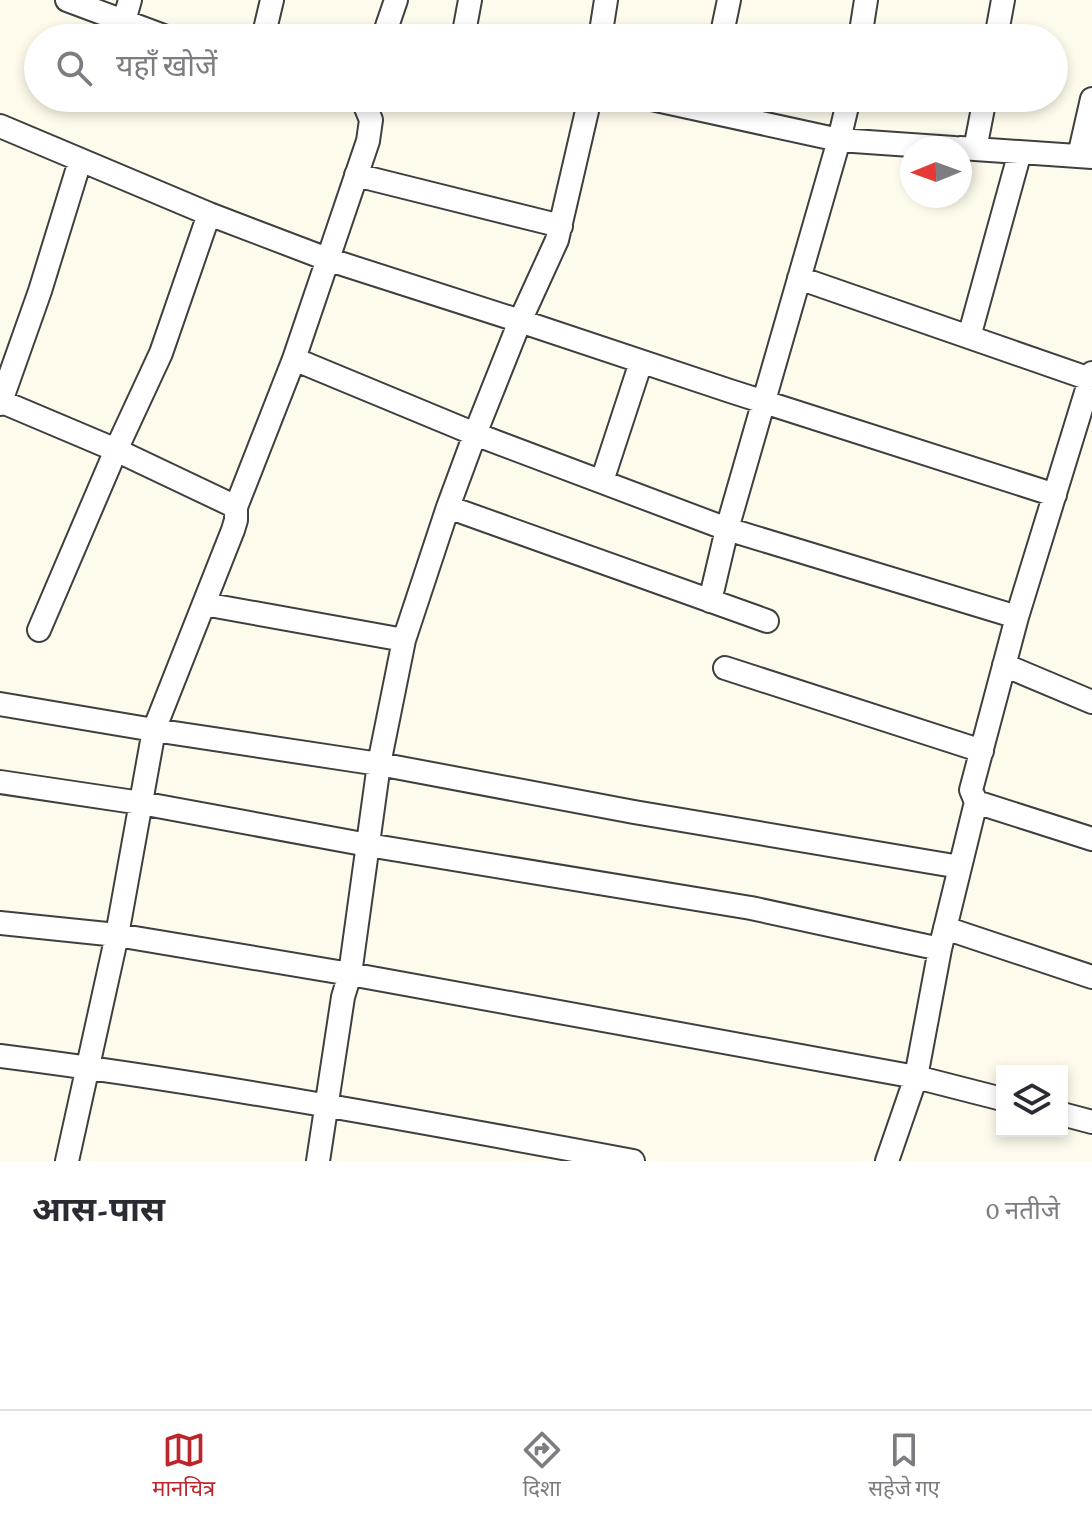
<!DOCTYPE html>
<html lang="hi">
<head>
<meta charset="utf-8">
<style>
	:root { --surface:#fff; --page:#f2f2f3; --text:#2b2b33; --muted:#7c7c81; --line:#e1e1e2; --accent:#bb262c }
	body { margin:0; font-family:"Crimson Pro","Noto Sans Devanagari",serif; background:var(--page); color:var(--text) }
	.controls { position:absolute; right:24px; bottom:24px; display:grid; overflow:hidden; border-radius:0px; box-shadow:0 4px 12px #0003 }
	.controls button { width:72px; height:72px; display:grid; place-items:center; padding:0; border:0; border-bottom:2px solid var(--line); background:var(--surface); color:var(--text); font:40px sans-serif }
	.compass { position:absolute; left:900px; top:136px; width:72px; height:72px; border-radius:50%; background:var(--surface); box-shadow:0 4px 12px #0003; rotate:269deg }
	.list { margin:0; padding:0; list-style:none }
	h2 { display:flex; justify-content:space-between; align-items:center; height:104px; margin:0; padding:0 32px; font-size:34px }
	h2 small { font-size:26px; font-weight:400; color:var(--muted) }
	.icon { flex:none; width:44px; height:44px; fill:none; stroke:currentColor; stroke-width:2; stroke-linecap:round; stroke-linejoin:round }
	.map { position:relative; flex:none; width:1092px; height:1161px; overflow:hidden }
	.search { position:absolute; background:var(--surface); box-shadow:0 4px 12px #0003; left:24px; right:24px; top:24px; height:88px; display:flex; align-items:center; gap:20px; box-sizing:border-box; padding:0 28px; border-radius:44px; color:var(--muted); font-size:30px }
	.sheet { height:248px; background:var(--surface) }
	nav { display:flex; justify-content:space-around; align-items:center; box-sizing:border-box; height:112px; border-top:2px solid var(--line); background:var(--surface); font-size:22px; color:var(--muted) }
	nav a { display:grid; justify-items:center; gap:4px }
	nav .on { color:var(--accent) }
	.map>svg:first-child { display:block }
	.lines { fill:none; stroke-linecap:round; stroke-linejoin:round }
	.minor-casing { stroke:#3f3f3f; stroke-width:26 }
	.minor { stroke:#fff; stroke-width:22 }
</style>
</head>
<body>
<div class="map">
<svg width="1092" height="1161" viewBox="0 0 1092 1161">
	<rect width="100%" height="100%" fill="#fffbec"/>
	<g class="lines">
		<defs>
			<path id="minor" d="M 67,0 L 169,38
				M 124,21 L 130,0
				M 263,38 L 272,0
				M 383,38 L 396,0
				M 463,38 L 470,0
				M 600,38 L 606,0
				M 721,38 L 729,0
				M 860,38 L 866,0
				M 996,38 L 1003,0
				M 647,98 L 839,140 L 954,148
				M 0,126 L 209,214 L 327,259 L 520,321 L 730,391 L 1055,495
				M 960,148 L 1092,157
				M 975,149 L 985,98
				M 1079,156 L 1092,99
				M 356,175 L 561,226
				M 799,278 L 1090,379
				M 969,337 L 1020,152
				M 294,359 L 475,434 L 727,529 L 1017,617
				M 0,401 L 116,450 L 236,507 L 236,520 L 233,530 L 154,730 L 117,935 L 67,1161
				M 0,404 L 40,291 L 80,161
				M 602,481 L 641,362
				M 236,507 L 294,359 L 368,141 L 371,120 L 362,98
				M 448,507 L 767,621
				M 710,601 L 727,529 L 839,140 L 849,98
				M 204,604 L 404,640
				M 39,630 L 116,450 L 161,353 L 209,214
				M 1004,665 L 1092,702
				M 725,668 L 982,751
				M 0,704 L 154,730 L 379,764 L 634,812 L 960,867
				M 0,782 L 141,803 L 368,845 L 751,908 L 940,949
				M 976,802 L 1092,839
				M 0,923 L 117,935 L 350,974 L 916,1077 L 940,949 L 976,802 L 971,790 L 1017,617 L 1092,373
				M 945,928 L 1092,977
				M 0,1056 C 212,1083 423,1122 633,1161
				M 1062,1114 L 1092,1122
				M 318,1161 L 343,997 L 350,974 L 379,764 L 404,640 L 448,507 L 475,434 L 520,321 L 557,240 L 590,98
				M 887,1161 L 916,1077 L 1002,1099"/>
		</defs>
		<use href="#minor" class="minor-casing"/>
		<use href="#minor" class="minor"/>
	</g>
</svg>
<div class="controls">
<button><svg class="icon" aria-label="layers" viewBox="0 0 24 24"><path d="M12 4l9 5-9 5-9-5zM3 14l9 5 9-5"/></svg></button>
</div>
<svg class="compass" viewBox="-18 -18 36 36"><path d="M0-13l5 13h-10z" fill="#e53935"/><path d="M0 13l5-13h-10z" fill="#7c7c81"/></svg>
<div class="search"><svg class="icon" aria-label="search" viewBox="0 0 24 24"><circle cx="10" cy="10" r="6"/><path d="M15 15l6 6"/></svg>यहाँ खोजें</div>
</div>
<section class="sheet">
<h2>आस-पास<small>0 नतीजे</small></h2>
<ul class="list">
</ul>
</section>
<nav>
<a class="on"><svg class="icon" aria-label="map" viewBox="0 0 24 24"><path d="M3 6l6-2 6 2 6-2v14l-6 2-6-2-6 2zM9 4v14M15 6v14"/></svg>मानचित्र</a>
<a><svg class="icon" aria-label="directions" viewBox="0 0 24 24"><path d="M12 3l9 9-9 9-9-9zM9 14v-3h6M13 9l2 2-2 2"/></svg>दिशा</a>
<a><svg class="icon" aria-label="saved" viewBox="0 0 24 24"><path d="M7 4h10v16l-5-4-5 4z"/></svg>सहेजे गए</a>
</nav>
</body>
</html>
